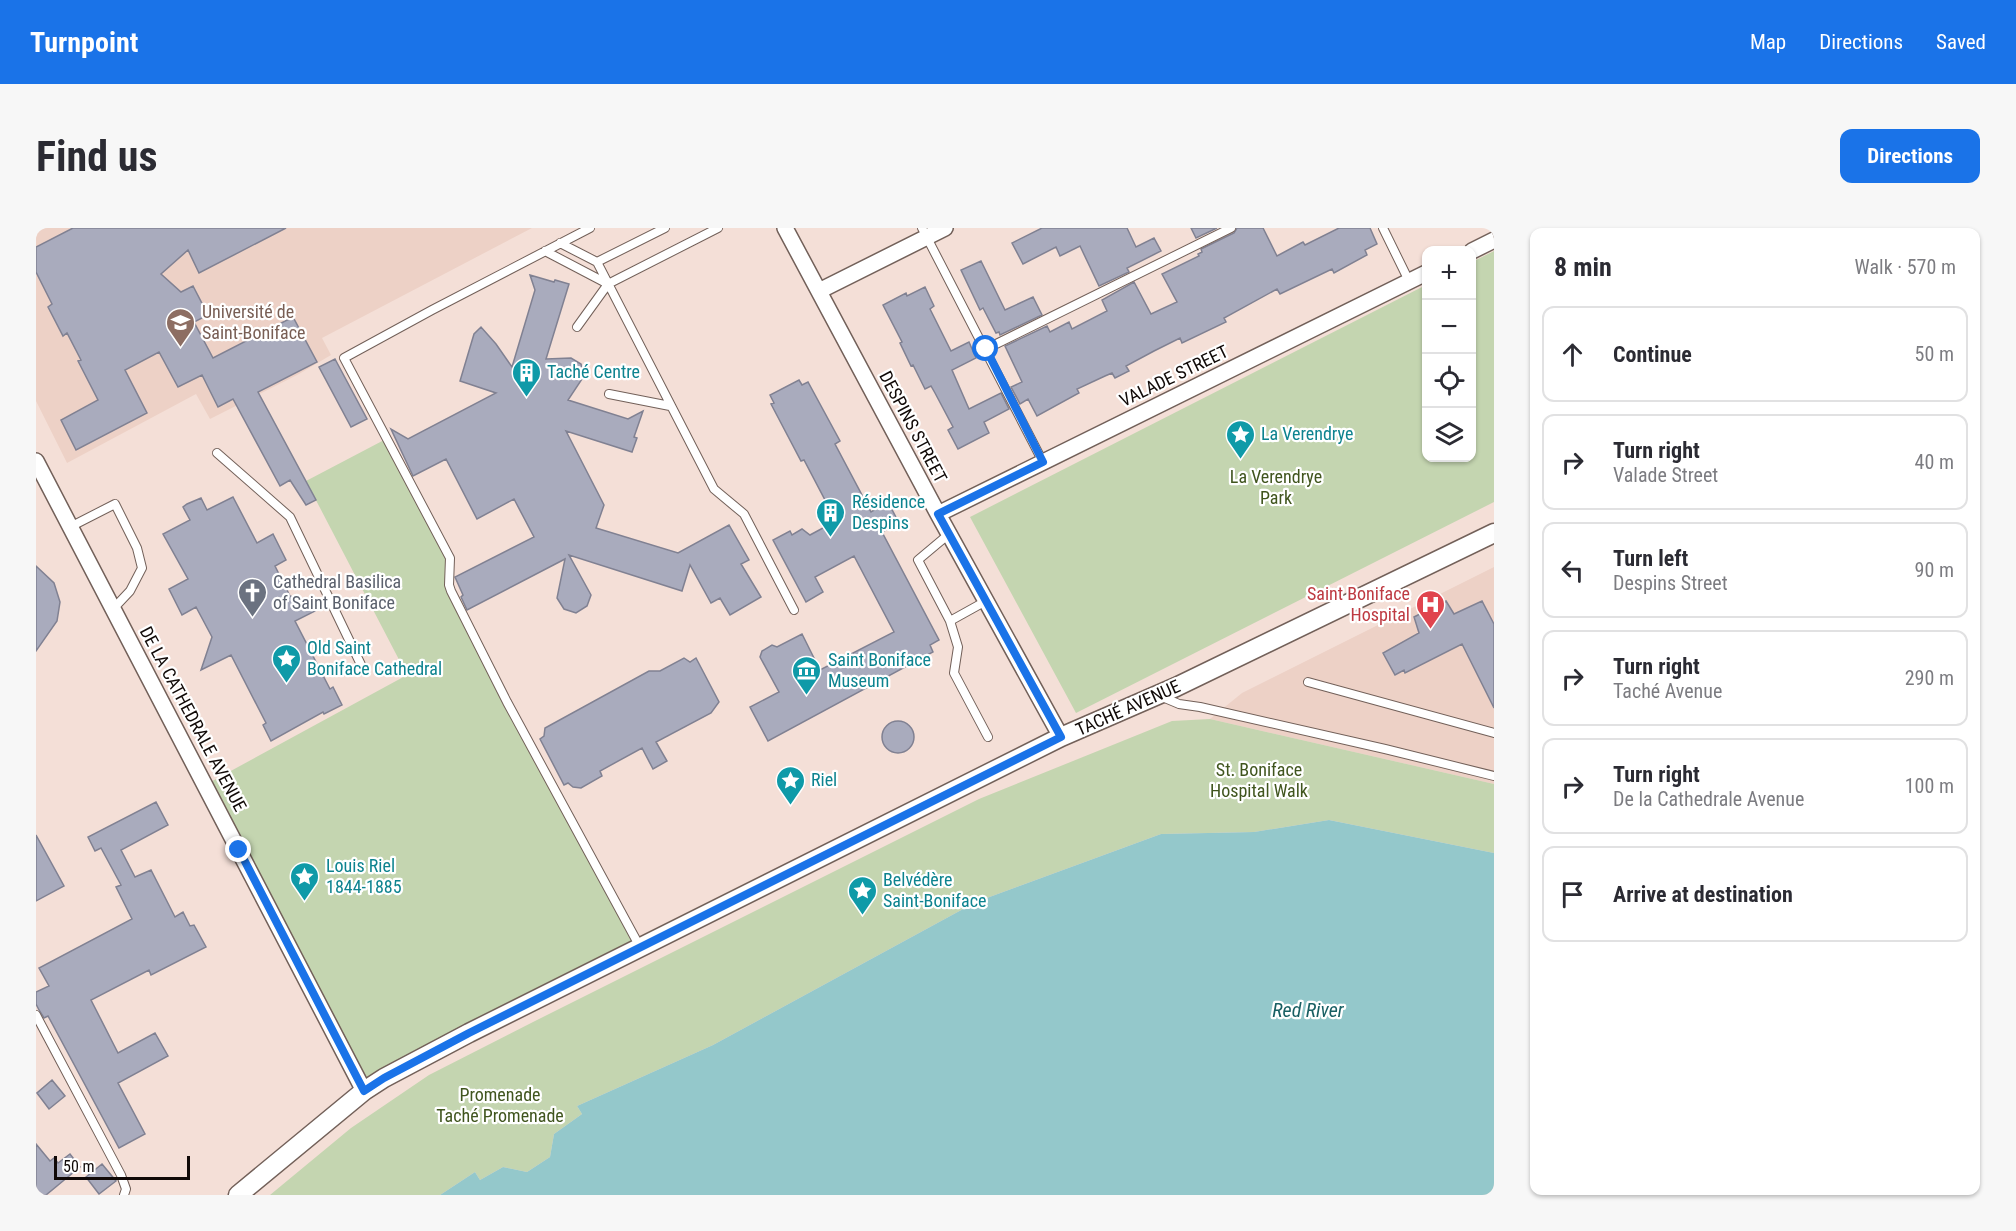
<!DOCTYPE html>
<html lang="en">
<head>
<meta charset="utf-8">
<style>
	:root { --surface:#fff; --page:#f7f7f7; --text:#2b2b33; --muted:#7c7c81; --line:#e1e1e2; --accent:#1a73e8 }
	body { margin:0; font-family:"Roboto Condensed",sans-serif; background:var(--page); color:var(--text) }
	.controls { position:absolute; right:18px; top:18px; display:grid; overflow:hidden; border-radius:12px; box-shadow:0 2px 4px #0004 }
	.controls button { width:54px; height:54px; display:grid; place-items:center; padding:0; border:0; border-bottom:2px solid var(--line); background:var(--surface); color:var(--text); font:30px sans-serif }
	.scale { position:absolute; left:18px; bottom:15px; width:136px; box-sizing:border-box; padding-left:6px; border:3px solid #100907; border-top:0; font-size:16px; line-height:21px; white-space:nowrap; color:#100907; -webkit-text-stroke:4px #fff; paint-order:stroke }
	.stop { position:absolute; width:18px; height:18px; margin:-14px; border:4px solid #1a73e8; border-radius:50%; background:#fff }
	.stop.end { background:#1a73e8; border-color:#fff; box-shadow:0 2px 6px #0008 }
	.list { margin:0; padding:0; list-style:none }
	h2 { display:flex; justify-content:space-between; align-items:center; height:78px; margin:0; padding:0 24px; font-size:26px }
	h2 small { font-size:20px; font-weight:400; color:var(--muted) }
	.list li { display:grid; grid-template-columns:39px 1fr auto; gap:18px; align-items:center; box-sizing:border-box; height:96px; margin:0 12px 12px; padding:0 12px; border:2px solid var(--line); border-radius:12px }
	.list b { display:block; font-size:22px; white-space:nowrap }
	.list p { margin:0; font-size:20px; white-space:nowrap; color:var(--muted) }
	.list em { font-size:20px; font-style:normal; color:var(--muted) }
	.icon { flex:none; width:33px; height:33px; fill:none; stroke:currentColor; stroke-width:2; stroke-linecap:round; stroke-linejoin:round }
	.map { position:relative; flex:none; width:1458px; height:967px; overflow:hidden; border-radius:12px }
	header { display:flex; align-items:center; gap:36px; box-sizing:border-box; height:84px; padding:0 30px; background:var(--accent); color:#fff }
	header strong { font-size:28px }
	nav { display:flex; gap:33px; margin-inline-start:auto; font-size:21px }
	.intro { display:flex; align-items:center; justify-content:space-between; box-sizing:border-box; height:144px; padding:0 36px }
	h1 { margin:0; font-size:42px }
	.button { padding:15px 27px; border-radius:12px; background:var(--accent); color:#fff; font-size:21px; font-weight:700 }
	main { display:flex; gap:36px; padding:0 36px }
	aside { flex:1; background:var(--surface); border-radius:12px; box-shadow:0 2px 4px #0004 }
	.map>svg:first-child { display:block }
	.built { fill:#edd1c6 }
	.green { fill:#c4d5b0 }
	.water { fill:#94c8cb }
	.building { fill:#a9abbd; stroke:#808192; stroke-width:1.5 }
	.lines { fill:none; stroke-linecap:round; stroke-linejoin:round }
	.service-casing { stroke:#726059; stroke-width:10 }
	.minor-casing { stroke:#726059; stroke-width:18 }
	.tertiary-casing { stroke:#726059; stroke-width:21 }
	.service { stroke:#fff; stroke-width:8 }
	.minor { stroke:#fff; stroke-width:15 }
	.tertiary { stroke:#fff; stroke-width:18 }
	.route { stroke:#1a73e8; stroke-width:8 }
	.labels { text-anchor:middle; stroke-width:4.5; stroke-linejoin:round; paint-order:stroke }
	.education-label { font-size:18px; fill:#785e54; stroke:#fff; text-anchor:start }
	.culture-label { font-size:18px; fill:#0d838f; stroke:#fff; text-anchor:start }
	.street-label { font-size:18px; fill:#100907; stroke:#fff }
	.park-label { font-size:18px; fill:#40551e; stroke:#fff }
	.worship-label { font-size:18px; fill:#5b616d; stroke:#fff; text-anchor:start }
	.health-label { font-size:18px; fill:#be3a42; stroke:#fff; text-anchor:end }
	.water-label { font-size:20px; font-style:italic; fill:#185f63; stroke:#fff }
</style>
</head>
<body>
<header>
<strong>Turnpoint</strong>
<nav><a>Map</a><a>Directions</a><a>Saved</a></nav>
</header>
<div class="intro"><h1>Find us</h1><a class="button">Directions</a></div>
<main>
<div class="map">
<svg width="1458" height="967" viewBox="0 0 1458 967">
	<rect width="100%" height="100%" fill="#f4dfd7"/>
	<path class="built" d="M 0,0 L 496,0 L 286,110 L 295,127 L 263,146 L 174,191 L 160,166 L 31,235 L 0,173 Z
		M 1458,339 L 1458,556 L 1174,491 L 1206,465 Z"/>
	<path class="green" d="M 1458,23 L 1458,274 L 1040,485 L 934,289 L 1390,57 L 1390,230 L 1436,230 L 1436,34 Z
		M 350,211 L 414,330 L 413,357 L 604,719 L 328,863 L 169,557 L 371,447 L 270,253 Z
		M 1174,491 L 1458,556 L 1458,625 L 1293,592 L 1218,604 L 1125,606 L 940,674 L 677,817 L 541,878 L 546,886 L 518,906 L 514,929 L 491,944 L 467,939 L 444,952 L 439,944 L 404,967 L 234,967 L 315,900 L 393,847 L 499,793 L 943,571 L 1136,493 Z"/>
	<path class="water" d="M 1293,592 L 1458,625 L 1458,967 L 404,967 L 439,944 L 444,952 L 467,939 L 491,944 L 514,929 L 518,906 L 546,886 L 541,878 L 677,817 L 940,674 L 1125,606 L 1218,604 Z"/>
	<path class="building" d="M 37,0 L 250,0 L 163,45 L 152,22 L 125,46 L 145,64 L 157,58 L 172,87 L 158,94 L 177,130 L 257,89 L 281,134 L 222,164 L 280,272 L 270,277 L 254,252 L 244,258 L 197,171 L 182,179 L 166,147 L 142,159 L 123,124 L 89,142 L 111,185 L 40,222 L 25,192 L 62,172 L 42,133 L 45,132 L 31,105 L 27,108 L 12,79 L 16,76 L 0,44 L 0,19 Z
		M 1006,0 L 1091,0 L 1100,19 L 1118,10 L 1125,23 L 1091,40 L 1093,44 L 1063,58 L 1044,18 L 1024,28 L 1020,19 L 987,36 L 976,15 Z
		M 1155,0 L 1181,0 L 1160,10 Z
		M 1201,0 L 1227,0 L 1241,28 L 1267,14 L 1269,17 L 1303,0 L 1334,0 L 1341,16 L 1329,22 L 1331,27 L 1298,45 L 1296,41 L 1244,66 L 1241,61 L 1188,90 L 1190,94 L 1146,115 L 1144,110 L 1118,123 L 1090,138 L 1093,143 L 1079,150 L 1076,145 L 1069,148 L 1041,161 L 1043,165 L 1001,188 L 992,171 L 984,176 L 975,159 L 986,154 L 969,118 L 1011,98 L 1014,104 L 1033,94 L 1036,101 L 1071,83 L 1066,72 L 1098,54 L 1115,86 L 1141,74 L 1126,46 L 1163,28 L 1162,26 L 1166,24 L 1165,21 L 1198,5 Z
		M 945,33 L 969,82 L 997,69 L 1006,87 L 964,107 L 963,104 L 960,105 L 947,80 L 944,82 L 925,42 Z
		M 494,47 L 518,54 L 519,52 L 533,56 L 510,131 L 535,130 L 545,136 L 547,143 L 546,151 L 532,172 L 592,191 L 607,183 L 598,209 L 601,210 L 596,224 L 530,203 L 568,277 L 560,300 L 642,325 L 693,297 L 713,332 L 705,336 L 725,369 L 694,387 L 684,370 L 675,375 L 654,337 L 646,363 L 533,327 L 555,367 L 551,378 L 540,385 L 528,381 L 521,370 L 529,331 L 431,382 L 425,369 L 427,367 L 419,349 L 498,309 L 478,271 L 441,291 L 410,231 L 377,248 L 355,201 L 372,211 L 460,165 L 424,153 L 438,106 L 445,99 L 460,116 L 476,139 L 499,62 Z
		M 889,59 L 898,78 L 894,81 L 915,123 L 933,114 L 940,130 L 916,142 L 933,181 L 965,165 L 973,181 L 948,194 L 953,205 L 922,221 L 912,202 L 917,199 L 899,165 L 895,158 L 889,161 L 877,137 L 875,138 L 864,115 L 866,114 L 847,77 L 870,65 L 871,68 Z
		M 299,131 L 331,191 L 315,199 L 283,139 Z
		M 763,152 L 766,157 L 772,154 L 804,213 L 799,216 L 835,284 L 852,274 L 863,295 L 846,304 L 903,412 L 894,417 L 897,424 L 732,513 L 714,479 L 743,464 L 724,429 L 726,423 L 736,417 L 741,419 L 766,406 L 784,442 L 858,404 L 818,328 L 779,349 L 787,364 L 770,374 L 737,312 L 754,303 L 756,307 L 766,301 L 774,307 L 800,293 L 768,232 L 765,233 L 735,176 L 738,175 L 734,167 Z
		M 197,269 L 221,315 L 237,306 L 250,332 L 239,338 L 254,368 L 287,379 L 259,393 L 294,461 L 297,459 L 306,477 L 288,486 L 287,484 L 235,513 L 227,497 L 230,495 L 195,427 L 165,442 L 176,409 L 160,379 L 146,387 L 133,361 L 152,351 L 127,306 L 154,292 L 147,279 L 151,276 L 165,270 L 171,282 Z
		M 0,338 L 18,355 L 24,374 L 21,393 L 0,423 Z
		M 1410,373 L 1418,386 L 1446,373 L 1458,396 L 1458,480 L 1426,416 L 1369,445 L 1368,442 L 1359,447 L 1347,425 L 1383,405 L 1378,389 Z
		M 648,430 L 654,434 L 660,430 L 683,474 L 675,485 L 620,514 L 631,533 L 617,541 L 606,520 L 564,543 L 566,548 L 545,560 L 537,559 L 532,555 L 528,557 L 504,511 L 508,508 L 509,500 L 613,443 L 624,443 Z
		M846 509a16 16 0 1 1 32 0a16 16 0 1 1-32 0Z
		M 120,574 L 132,597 L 85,622 L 99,649 L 115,642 L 139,689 L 147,684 L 154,698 L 158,697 L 170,719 L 115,747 L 113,742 L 55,772 L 82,825 L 119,805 L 132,828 L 82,855 L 109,906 L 83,920 L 12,788 L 8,790 L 3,782 L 0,776 L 0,764 L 13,758 L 3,740 L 96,691 L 80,659 L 85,657 L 65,620 L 59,623 L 52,609 Z
		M 0,607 L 28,658 L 0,673 Z
		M 16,852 L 29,868 L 13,881 L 1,865 Z
		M 0,916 L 14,933 L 18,930 L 22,935 L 34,926 L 44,939 L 10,967 L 0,967 Z
		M 66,936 L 80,953 L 63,966 L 50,949 Z"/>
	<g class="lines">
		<defs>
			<path id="service" d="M 554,0 L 396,82 L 308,130 L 414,330 L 413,357 L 415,363 L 471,474 L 604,719
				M 886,0 L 1007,234
				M 1347,0 L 1373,53
				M 524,15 L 561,34 L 678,261 L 708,286 L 758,382
				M 509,23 L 572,56
				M 561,34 L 629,0
				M 541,99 L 572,56 L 682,0
				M 950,121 L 1195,0
				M 573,166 L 634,178
				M 181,225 L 254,289 L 328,443
				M 34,299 L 79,276 L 101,320 L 106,340 L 94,363 L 77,381
				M 913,306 L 882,332 L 914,393 L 950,373
				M 914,393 L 922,419 L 918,445 L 952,509
				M 1272,454 L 1458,505
				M 1124,468 L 1143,476 L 1164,479 L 1349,521 L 1458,548
				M 0,787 L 85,947 L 90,961 L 88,967"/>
			<path id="minor" d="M 749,0 L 902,286 L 1025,509
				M 1436,23 L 1458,12
				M 783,63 L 909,0
				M 0,233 L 328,863
				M 902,286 L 1390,45"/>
			<path id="tertiary" d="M 202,967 L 328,863 L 348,850 L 433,805 L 1025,509 L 1140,459 L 1458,305"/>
		</defs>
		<use href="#service" class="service-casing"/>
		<use href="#minor" class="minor-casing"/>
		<use href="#tertiary" class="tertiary-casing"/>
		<use href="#service" class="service"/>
		<use href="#minor" class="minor"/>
		<use href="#tertiary" class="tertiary"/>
	</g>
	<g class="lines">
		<path class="route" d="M 203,622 L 328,863 L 348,850 L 433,805 L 1025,509 L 902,286 L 1007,234 L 950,121"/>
	</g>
	<defs>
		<symbol id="university-pin" viewBox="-11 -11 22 30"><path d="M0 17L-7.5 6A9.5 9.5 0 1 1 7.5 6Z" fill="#8d6e63" stroke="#fff"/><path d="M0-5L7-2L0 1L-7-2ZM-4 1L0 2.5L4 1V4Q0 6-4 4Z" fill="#fff"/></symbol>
		<symbol id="building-pin" viewBox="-11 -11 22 30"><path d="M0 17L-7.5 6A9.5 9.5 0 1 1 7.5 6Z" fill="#0f9aa8" stroke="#fff"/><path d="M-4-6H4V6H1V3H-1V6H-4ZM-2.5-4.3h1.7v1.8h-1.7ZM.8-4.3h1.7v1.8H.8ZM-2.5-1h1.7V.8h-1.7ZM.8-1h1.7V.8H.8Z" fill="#fff"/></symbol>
		<symbol id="sight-pin" viewBox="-11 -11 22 30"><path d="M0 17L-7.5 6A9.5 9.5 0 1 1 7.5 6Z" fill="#0f9aa8" stroke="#fff"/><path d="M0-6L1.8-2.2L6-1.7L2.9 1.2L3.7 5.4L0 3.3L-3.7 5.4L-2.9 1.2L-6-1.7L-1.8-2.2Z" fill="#fff"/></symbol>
		<symbol id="church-pin" viewBox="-11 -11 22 30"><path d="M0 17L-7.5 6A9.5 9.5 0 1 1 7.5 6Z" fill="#6b7280" stroke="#fff"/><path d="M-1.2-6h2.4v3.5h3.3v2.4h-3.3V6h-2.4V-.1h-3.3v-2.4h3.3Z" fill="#fff"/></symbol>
		<symbol id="hospital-pin" viewBox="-11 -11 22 30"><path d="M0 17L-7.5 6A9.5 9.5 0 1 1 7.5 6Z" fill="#e0444e" stroke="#fff"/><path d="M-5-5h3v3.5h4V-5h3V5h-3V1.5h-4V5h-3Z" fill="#fff"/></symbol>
		<symbol id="museum-pin" viewBox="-11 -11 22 30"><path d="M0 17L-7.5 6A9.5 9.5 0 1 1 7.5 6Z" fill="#0f9aa8" stroke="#fff"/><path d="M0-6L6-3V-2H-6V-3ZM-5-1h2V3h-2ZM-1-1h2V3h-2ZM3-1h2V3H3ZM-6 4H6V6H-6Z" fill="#fff"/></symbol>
	</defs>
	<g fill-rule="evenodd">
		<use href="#university-pin" x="128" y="78" width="33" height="45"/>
		<use href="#building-pin" x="474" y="128" width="33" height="45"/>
		<use href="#sight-pin" x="1188" y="190" width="33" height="45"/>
		<use href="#building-pin" x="778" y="268" width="33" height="45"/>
		<use href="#church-pin" x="200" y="348" width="33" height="45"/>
		<use href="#hospital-pin" x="1378" y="360" width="33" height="45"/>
		<use href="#sight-pin" x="234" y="414" width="33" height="45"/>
		<use href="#museum-pin" x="754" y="426" width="33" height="45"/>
		<use href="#sight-pin" x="738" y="536" width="33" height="45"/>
		<use href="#sight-pin" x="252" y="632" width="33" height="45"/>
		<use href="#sight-pin" x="810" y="646" width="33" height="45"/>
	</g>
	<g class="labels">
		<g class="education-label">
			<text x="166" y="90">Université de<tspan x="166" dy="21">Saint-Boniface</tspan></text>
		</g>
		<g class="culture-label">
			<text x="511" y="150">Taché Centre</text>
			<text x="1225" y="212">La Verendrye</text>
			<text x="816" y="280">Résidence<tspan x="816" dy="21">Despins</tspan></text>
			<text x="271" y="426">Old Saint<tspan x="271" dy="21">Boniface Cathedral</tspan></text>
			<text x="792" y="438">Saint Boniface<tspan x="792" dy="21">Museum</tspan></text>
			<text x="775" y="558">Riel</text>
			<text x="290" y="644">Louis Riel<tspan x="290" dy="21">1844-1885</tspan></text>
			<text x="847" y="658">Belvédère<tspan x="847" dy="21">Saint-Boniface</tspan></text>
		</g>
		<g class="street-label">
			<text transform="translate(1138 148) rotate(-26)" y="6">VALADE STREET</text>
			<text transform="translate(877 199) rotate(62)" y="6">DESPINS STREET</text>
			<text transform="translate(1092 480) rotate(-24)" y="6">TACHÉ AVENUE</text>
			<text transform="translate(157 491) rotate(62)" y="6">DE LA CATHEDRALE AVENUE</text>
		</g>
		<g class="park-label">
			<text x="1240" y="255">La Verendrye<tspan x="1240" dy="21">Park</tspan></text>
			<text x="1223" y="548">St. Boniface<tspan x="1223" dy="21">Hospital Walk</tspan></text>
			<text x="464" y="873">Promenade<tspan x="464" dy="21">Taché Promenade</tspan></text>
		</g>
		<g class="worship-label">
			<text x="237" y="360">Cathedral Basilica<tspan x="237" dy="21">of Saint Boniface</tspan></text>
		</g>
		<g class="health-label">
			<text x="1374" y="372">Saint Boniface<tspan x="1374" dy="21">Hospital</tspan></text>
		</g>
		<g class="water-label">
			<text x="1272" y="789">Red River</text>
		</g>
	</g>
</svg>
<div class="controls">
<button>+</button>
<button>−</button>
<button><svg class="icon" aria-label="locate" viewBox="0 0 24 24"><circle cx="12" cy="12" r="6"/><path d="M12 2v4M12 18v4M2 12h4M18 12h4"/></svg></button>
<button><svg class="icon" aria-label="layers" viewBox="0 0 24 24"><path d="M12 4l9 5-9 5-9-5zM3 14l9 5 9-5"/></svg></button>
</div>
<div class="scale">50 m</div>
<div class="stop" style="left:950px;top:121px"></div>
<div class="stop end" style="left:203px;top:622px"></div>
</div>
<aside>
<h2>8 min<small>Walk · 570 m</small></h2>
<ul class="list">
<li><svg class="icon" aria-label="ahead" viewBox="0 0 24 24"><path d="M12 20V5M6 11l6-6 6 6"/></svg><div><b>Continue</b></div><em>50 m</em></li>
<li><svg class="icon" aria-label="right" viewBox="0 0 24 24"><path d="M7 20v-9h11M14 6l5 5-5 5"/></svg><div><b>Turn right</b><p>Valade Street</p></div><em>40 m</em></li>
<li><svg class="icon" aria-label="left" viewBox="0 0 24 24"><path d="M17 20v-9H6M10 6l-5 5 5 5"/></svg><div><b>Turn left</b><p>Despins Street</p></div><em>90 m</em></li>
<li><svg class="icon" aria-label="right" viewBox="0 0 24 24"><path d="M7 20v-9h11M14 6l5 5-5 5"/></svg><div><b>Turn right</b><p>Taché Avenue</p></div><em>290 m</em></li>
<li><svg class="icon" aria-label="right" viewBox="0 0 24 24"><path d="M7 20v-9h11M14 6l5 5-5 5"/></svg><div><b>Turn right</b><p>De la Cathedrale Avenue</p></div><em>100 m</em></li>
<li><svg class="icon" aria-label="arrive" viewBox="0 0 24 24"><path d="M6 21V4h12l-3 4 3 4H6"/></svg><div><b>Arrive at destination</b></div></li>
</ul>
</aside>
</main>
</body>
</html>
